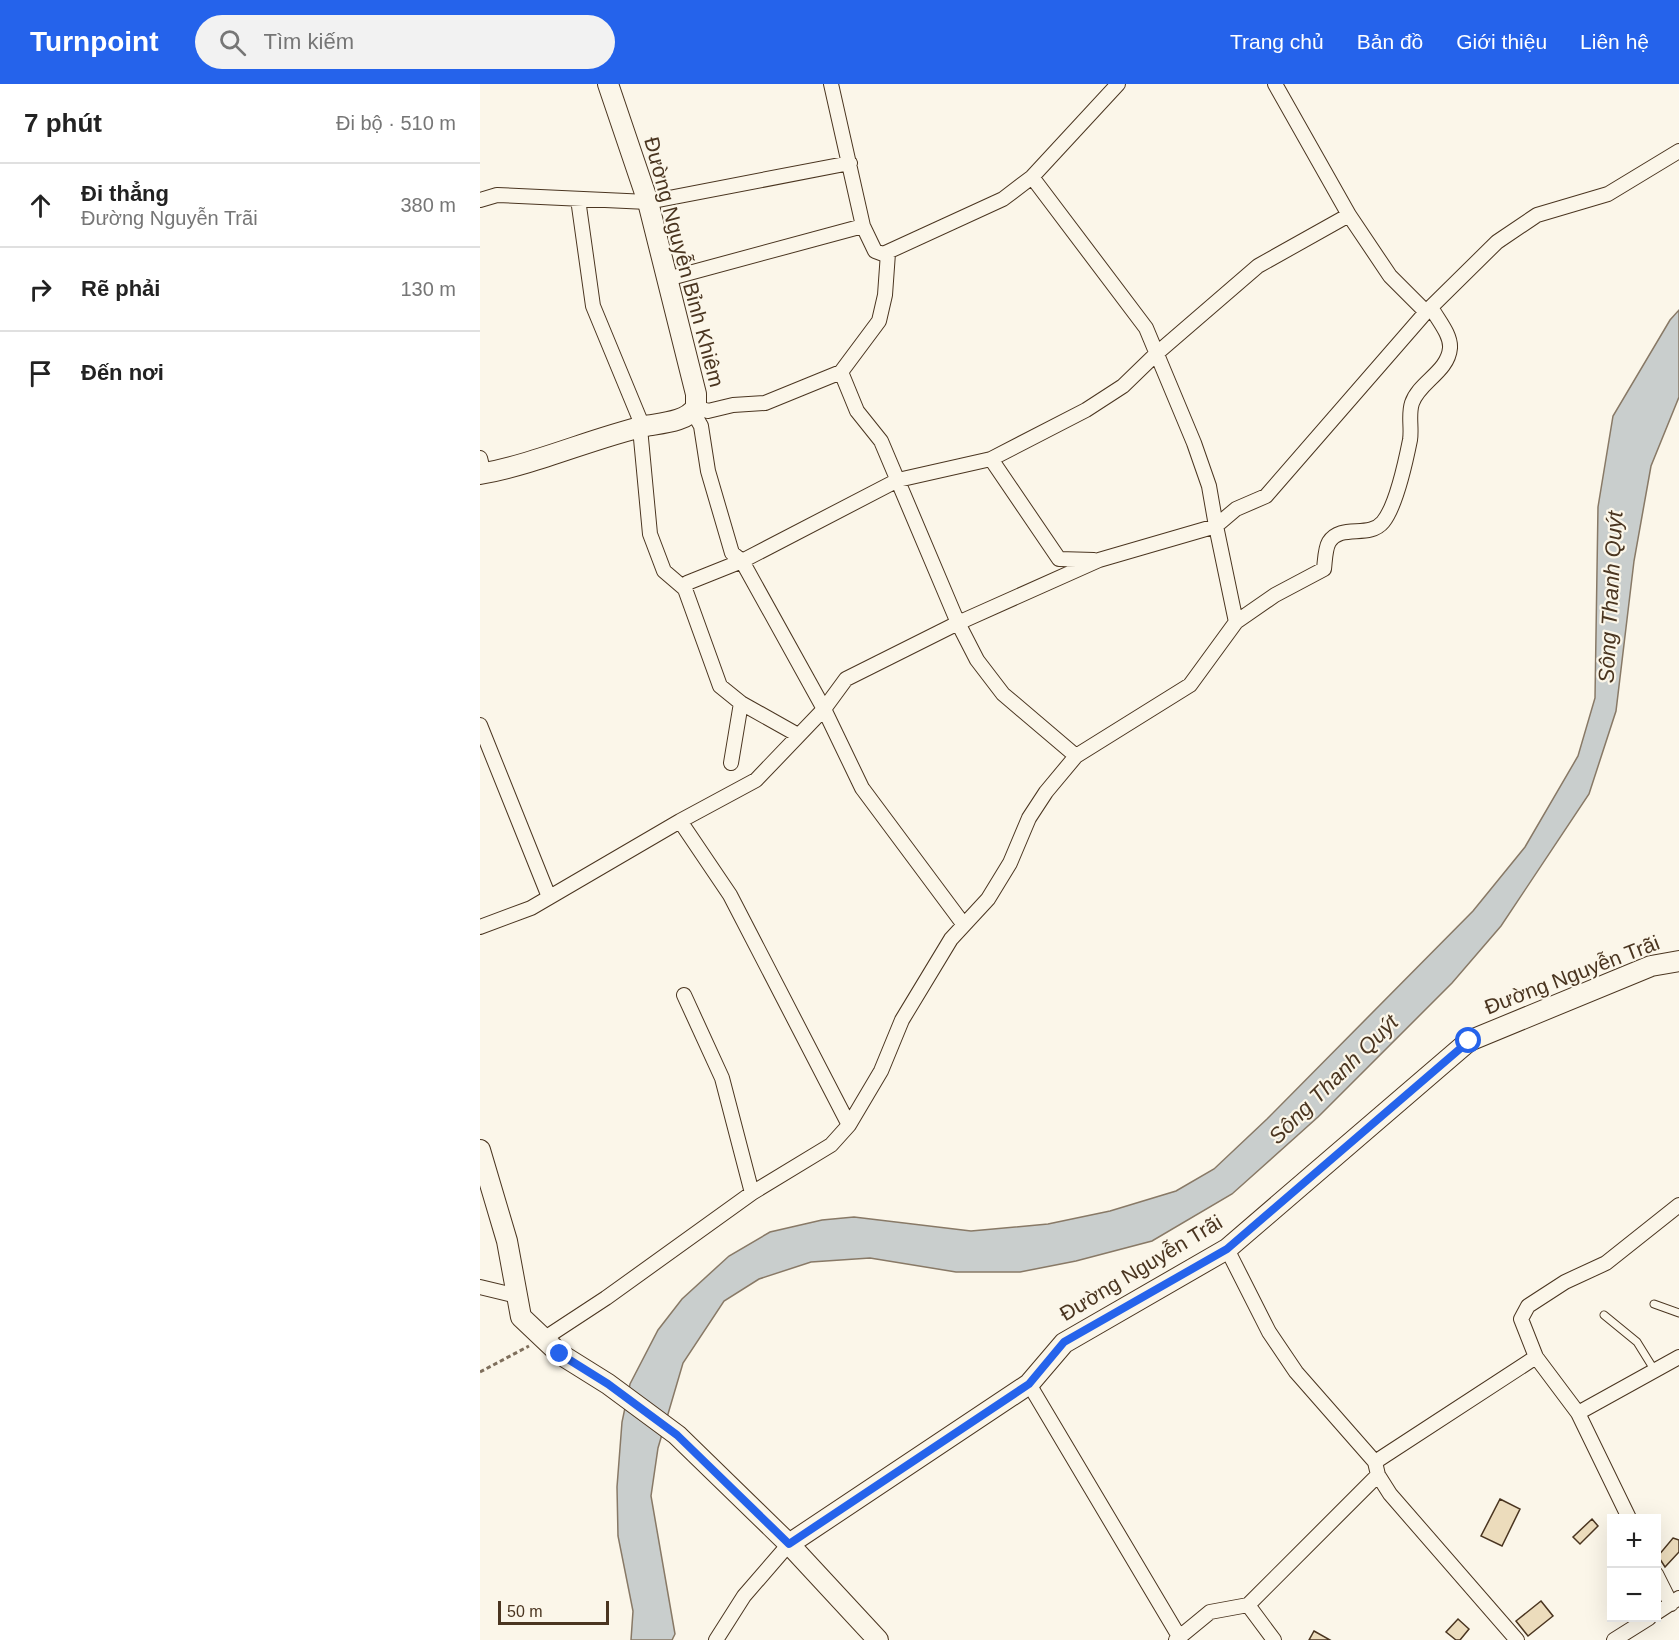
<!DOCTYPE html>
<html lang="vi">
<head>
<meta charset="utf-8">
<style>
	:root { --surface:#fff; --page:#f2f2f2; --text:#222; --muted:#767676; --line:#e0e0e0; --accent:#2563eb }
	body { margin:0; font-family:Arial,sans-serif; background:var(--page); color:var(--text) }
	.controls { position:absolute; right:18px; bottom:18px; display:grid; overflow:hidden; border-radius:0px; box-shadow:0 6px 24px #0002 }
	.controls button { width:54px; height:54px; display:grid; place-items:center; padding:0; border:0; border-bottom:2px solid var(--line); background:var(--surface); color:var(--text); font:30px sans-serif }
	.scale { position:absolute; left:18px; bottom:15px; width:111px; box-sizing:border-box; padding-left:6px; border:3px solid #4a3520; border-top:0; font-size:16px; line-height:21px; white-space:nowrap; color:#4a3520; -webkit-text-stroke:4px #fbf6e9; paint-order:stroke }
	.stop { position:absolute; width:18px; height:18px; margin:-14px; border:4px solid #2563eb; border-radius:50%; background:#fff }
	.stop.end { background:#2563eb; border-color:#fff; box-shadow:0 2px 6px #0008 }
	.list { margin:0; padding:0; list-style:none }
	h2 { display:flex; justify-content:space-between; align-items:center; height:78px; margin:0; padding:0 24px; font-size:26px }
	h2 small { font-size:20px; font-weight:400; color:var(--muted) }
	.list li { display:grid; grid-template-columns:39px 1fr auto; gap:18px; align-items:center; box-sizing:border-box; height:84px; padding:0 24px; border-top:2px solid var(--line) }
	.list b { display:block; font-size:22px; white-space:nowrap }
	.list p { margin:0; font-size:20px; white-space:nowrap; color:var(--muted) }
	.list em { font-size:20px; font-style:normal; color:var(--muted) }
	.icon { flex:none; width:33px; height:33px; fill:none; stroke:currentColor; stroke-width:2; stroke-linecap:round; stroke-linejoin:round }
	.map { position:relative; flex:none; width:1199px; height:1556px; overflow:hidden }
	header { display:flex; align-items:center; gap:36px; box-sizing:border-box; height:84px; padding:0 30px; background:var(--accent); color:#fff }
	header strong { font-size:28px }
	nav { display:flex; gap:33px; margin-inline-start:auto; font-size:21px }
	.search { width:420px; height:54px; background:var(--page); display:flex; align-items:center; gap:15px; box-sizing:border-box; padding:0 21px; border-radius:33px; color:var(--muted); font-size:22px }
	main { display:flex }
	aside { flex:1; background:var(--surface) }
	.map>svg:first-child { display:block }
	.water { fill:#c9cecd; stroke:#887966; stroke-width:1.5 }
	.building { fill:#ecdcbc; stroke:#4a3520; stroke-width:1.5 }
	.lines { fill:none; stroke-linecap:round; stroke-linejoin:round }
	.lane-casing { stroke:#4a3520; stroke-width:9 }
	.street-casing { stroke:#4a3520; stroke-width:16 }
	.secondary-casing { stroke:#4a3520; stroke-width:22 }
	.path { stroke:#7f6f5c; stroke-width:3; stroke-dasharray:4.5 3; stroke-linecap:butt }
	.lane { stroke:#fbf6e9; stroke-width:7 }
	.street { stroke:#fbf6e9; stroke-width:14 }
	.secondary { stroke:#fbf6e9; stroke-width:20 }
	.route { stroke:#2563eb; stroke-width:8 }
	.labels { text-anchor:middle; stroke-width:4.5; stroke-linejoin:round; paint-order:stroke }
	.street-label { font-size:21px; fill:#4a3520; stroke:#fbf6e9 }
	.water-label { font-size:22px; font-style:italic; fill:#4a3520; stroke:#fbf6e9 }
</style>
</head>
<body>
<header>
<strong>Turnpoint</strong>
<div class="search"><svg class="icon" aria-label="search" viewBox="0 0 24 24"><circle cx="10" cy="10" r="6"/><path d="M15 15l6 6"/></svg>Tìm kiếm</div>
<nav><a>Trang chủ</a><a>Bản đồ</a><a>Giới thiệu</a><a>Liên hệ</a></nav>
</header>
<main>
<aside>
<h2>7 phút<small>Đi bộ · 510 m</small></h2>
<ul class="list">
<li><svg class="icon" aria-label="ahead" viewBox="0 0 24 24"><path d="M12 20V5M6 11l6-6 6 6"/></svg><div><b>Đi thẳng</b><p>Đường Nguyễn Trãi</p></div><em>380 m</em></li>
<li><svg class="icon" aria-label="right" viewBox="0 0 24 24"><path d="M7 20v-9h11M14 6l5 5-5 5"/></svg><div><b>Rẽ phải</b></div><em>130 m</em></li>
<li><svg class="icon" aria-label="arrive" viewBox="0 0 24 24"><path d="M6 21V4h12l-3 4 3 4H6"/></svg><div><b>Đến nơi</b></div></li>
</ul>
</aside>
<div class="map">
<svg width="1199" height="1556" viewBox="0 0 1199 1556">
	<rect width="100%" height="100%" fill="#fbf6e9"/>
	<path class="water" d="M 1199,226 L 1199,313 L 1171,382 L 1154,477 L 1136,627 L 1109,710 L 1021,842 L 972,899 L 838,1033 L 752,1110 L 672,1157 L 596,1177 L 540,1188 L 476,1188 L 390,1174 L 331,1178 L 279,1195 L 244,1217 L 203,1279 L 178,1364 L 171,1412 L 195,1550 L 192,1556 L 151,1556 L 153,1527 L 138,1452 L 137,1403 L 142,1338 L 150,1300 L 178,1246 L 202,1215 L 249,1172 L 290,1148 L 342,1136 L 374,1133 L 491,1147 L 568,1140 L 630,1127 L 696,1107 L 734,1085 L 787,1035 L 993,827 L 1045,763 L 1098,672 L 1115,614 L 1118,423 L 1133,332 L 1190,236 Z"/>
	<path class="building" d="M 1020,1415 L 1040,1425 L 1022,1462 L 1001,1452 Z
		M 1112,1435 L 1118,1442 L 1100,1460 L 1093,1453 Z
		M 1193,1454 L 1199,1456 L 1199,1468 L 1185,1483 L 1178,1472 Z
		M 1061,1517 L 1073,1532 L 1048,1552 L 1036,1537 Z
		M 978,1535 L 989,1545 L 980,1556 L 976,1556 L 966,1548 Z
		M 834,1547 L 850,1556 L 829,1556 Z"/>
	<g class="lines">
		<defs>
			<path id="lane" d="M 1174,1220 L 1199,1229
				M 1124,1231 L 1157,1258 L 1175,1287"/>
			<path id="street" d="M 351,0 L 383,142 L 395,167 L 403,170 L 523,115 L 552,93 L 638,0
				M 795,0 L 869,131 L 910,192 L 946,228
				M 98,115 L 113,222 L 163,343
				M 0,116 L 17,111 L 168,118 L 370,79
				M 187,195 L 383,142
				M 361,288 L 377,327 L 401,357 L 478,539 L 497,576 L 523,610 L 596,672
				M 216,323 L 228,327 L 253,321 L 285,319 L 361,288 L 399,237 L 405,211 L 408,169
				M 213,328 L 221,342 L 228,387 L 252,469 L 262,477 L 344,625 L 382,704 L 484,841
				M 160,344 L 170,450 L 184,487 L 205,505
				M 0,374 L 4,390
				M 511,375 L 579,475 L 614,476
				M 756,538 L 736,442 L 756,425 L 786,412 L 946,228 L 1017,158 L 1057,131 L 1128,110 L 1199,67
				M 0,641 L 69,813
				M 318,651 L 261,619 L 240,602 L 205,505 L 207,499 L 262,477 L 418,396 L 511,375 L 606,326 L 643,302 L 676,270 L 778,182 L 869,131
				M 251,679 L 261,619
				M 200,737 L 250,811 L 369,1041
				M 0,843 L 51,824 L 200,737 L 276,696 L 344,625 L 366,595 L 478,539 L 619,476 L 736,442 L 729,402 L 714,359 L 666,244 L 552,93
				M 204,911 L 242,994 L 272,1109
				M 747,1165 L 789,1248 L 816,1288 L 895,1378 L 898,1391 L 910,1410 L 1037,1556
				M 0,1203 L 37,1212
				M 65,1254 L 126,1214 L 272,1109 L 351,1061 L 369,1041 L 401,987 L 422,936 L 471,855 L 508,815 L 530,779 L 549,734 L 566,708 L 596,672 L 710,601 L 756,538 L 795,511 L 844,485 C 845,477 845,465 849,458 C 861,439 889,455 903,438 C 916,422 926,376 930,356 C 932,344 928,331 932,319 C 939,298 968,288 970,264 C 971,250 957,235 951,223
				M 549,1300 L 700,1554
				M 1098,1329 L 1199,1273
				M 895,1378 L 1056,1273
				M 1149,1434 L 1098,1329 L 1056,1273 L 1041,1235 L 1048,1222 L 1085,1198 L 1126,1179 L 1199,1121
				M 1176,1490 L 1191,1520
				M 768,1521 L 794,1556
				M 1176,1529 L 1199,1514
				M 236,1556 L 264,1512 L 309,1460
				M 696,1556 L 730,1528 L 768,1521 L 898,1391
				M 1134,1556 L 1169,1534"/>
			<path id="secondary" d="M 0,390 C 56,380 110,355 165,342 C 181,339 207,338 216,323 L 216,310 L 168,118 L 128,0
				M 0,1066 L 27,1157 L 41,1233 L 80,1270 L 128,1300 L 197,1351 L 309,1460 L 398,1556
				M 309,1460 L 549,1300 L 584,1259 L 747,1165 L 989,957 L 1171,882 L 1199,877"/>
		</defs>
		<use href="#lane" class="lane-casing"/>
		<use href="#street" class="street-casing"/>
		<use href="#secondary" class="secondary-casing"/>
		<path class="path" d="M 0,1288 L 49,1262"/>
		<use href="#lane" class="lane"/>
		<use href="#street" class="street"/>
		<use href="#secondary" class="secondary"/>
	</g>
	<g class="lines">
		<path class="route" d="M 80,1270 L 128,1300 L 197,1351 L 309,1460 L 549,1300 L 584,1258 L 747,1165 L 989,957"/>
	</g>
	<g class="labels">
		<g class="street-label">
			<text transform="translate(204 178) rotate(75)" y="7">Đường Nguyễn Bỉnh Khiêm</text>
			<text transform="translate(1092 891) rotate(-21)" y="7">Đường Nguyễn Trãi</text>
			<text transform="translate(661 1184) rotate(-31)" y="7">Đường Nguyễn Trãi</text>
		</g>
		<g class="water-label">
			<text transform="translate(1130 513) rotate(-87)" y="8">Sông Thanh Quýt</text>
			<text transform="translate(853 995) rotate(-45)" y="8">Sông Thanh Quýt</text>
		</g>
	</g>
</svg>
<div class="controls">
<button>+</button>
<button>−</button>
</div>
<div class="scale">50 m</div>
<div class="stop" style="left:989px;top:957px"></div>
<div class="stop end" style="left:80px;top:1270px"></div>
</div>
</main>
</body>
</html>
